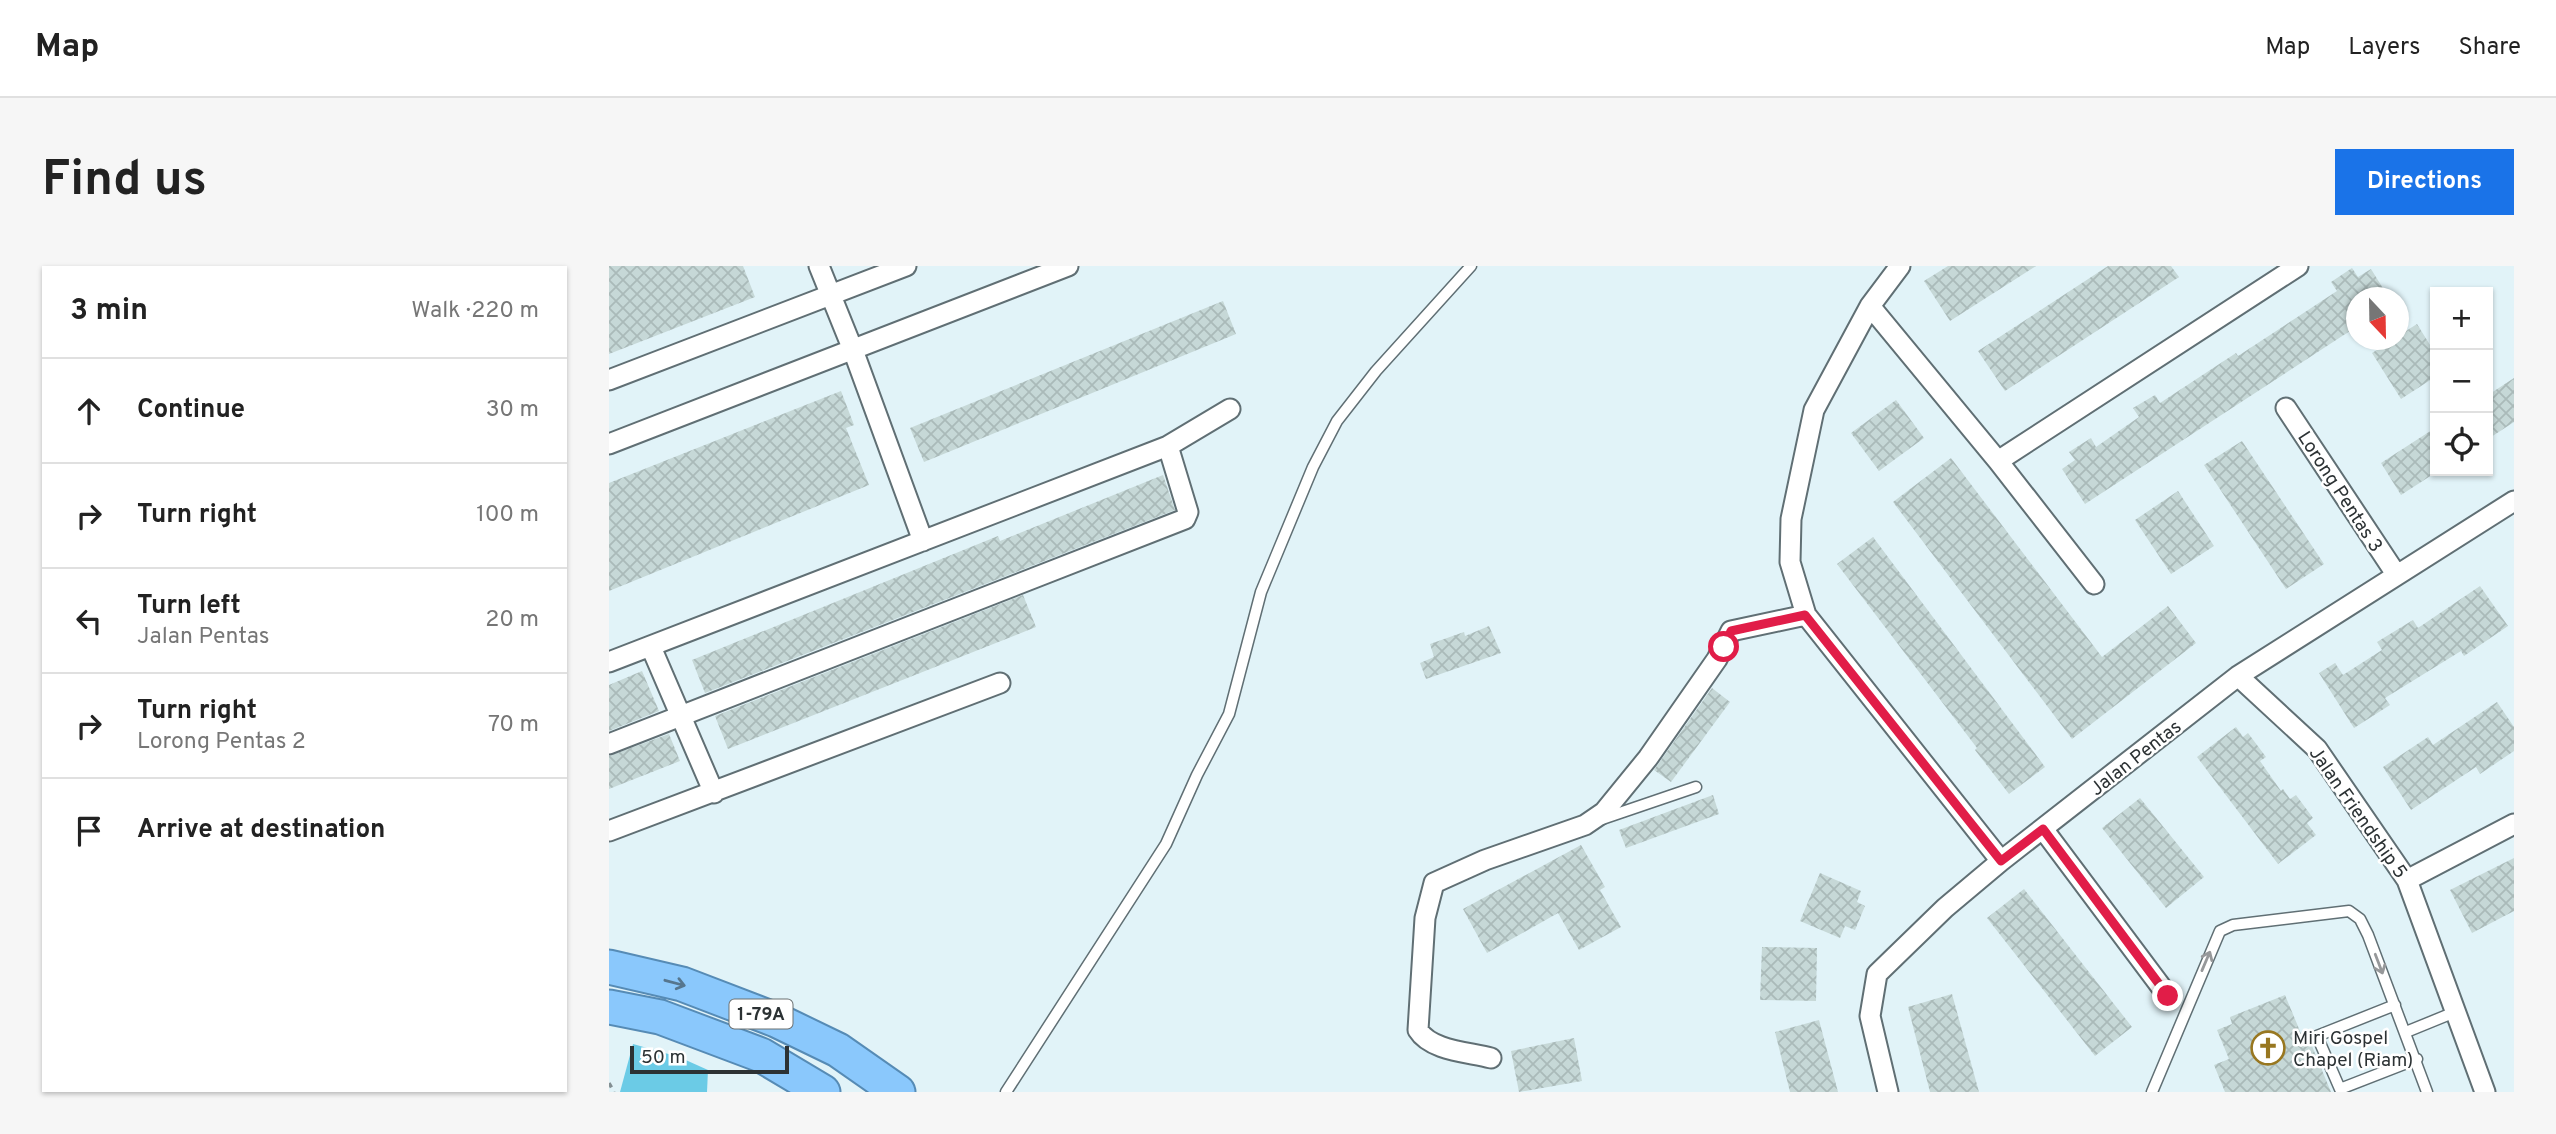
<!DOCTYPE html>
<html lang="en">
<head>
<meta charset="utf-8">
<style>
	:root { --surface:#fff; --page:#f6f6f6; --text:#222; --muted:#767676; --line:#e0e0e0; --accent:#1a73e8 }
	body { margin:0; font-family:Overpass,sans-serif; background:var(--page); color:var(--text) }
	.controls { position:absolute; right:21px; top:21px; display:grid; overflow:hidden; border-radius:0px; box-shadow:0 2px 5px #0004 }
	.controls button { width:63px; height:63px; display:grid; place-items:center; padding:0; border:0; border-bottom:2px solid var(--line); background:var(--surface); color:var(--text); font:35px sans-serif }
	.compass { position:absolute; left:1737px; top:21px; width:63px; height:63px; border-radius:50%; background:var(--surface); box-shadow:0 2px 5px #0004; rotate:158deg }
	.scale { position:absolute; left:21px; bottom:18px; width:159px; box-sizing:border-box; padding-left:7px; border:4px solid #2c3234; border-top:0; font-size:19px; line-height:24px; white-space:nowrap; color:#2c3234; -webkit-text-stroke:5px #fff; paint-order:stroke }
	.stop { position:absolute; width:21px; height:21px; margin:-16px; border:5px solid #e11d48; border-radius:50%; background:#fff }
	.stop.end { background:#e11d48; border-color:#fff; box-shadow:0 2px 7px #0008 }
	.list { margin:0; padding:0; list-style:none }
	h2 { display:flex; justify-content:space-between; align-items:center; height:91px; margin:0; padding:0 28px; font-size:30px }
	h2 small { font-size:23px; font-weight:400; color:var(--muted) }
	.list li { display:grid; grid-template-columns:46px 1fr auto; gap:21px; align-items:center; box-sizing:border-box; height:105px; padding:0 28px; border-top:2px solid var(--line) }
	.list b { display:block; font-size:26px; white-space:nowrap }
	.list p { margin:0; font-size:23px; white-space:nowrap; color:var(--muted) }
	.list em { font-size:23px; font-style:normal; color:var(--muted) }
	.icon { flex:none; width:38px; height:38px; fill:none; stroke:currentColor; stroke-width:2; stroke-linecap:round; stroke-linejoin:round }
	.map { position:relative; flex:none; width:1905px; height:826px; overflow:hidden; border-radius:0px }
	header { display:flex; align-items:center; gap:42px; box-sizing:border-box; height:98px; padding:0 35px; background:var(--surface); border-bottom:2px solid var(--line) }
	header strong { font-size:33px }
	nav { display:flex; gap:38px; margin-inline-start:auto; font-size:24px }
	.intro { display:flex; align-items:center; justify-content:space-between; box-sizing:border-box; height:168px; padding:0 42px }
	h1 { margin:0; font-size:49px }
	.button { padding:18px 32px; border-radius:0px; background:var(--accent); color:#fff; font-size:24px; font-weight:700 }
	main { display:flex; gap:42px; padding:0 42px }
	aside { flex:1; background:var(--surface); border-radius:0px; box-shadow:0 2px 5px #0004 }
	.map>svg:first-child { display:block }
	.green { fill:#6bcbe6 }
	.building { fill:url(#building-cross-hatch) }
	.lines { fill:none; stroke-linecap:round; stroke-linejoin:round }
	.service-casing { stroke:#606f74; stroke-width:13 }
	.minor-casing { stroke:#606f74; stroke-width:23 }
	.trunk-casing { stroke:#568bb5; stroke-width:37 }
	.path { stroke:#838f93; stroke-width:3.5; stroke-dasharray:5 5; stroke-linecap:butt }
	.service { stroke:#fff; stroke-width:10 }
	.minor { stroke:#fff; stroke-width:19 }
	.trunk { stroke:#8ac8fc; stroke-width:33 }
	.oneway { stroke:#96989a }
	.oneway2 { stroke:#56768e }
	.route { stroke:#e11d48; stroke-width:9 }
	.labels { text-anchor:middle; stroke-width:5; stroke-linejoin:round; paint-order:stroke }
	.shield { fill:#fff; stroke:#6b7071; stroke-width:2 }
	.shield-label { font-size:18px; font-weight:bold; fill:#2c3234 }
	.street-label { font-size:19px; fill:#2c3234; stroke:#fff }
	.poi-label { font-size:19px; fill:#2c3234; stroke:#fff; text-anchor:start }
</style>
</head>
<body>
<header>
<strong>Map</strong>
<nav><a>Map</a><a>Layers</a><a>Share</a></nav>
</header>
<div class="intro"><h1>Find us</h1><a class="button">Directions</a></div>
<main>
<aside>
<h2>3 min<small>Walk · 220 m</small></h2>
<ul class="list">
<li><svg class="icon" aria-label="ahead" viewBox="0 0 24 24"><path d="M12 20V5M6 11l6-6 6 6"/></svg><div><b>Continue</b></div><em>30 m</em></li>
<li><svg class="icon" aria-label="right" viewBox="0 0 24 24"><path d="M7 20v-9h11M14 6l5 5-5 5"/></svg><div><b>Turn right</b></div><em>100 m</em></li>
<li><svg class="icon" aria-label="left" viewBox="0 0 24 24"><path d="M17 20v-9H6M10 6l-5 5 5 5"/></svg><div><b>Turn left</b><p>Jalan Pentas</p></div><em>20 m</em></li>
<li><svg class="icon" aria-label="right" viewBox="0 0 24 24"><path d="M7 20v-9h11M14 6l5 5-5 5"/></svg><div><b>Turn right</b><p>Lorong Pentas 2</p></div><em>70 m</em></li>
<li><svg class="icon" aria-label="arrive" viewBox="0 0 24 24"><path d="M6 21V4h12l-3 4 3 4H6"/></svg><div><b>Arrive at destination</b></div></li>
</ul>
</aside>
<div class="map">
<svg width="1905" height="826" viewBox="0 0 1905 826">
	<defs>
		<pattern id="building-cross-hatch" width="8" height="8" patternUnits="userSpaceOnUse" patternTransform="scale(1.75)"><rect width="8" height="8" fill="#c6d8d7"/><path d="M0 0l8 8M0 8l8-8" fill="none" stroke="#aabab9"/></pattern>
	</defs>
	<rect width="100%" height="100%" fill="#e1f3f8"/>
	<path class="green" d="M 24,778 L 70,791 L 99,804 L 98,826 L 11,826 Z"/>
	<path class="building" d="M 0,0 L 134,0 L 146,31 L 0,88 Z
		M 1339,0 L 1427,0 L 1341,55 L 1315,15 Z
		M 1499,0 L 1562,0 L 1570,11 L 1396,125 L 1369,85 Z
		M 1743,2 L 1749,11 L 1762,3 L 1780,32 L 1747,32 L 1747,61 L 1476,238 L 1453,203 L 1466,194 L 1460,186 L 1482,172 L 1487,181 L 1530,151 L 1524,142 L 1546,129 L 1551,137 L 1627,87 L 1629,90 L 1728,25 L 1722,16 Z
		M 614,35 L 627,68 L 315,196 L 301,162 Z
		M 1808,58 L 1826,87 L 1826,111 L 1792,133 L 1763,87 L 1784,74 L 1789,74 L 1789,70 Z
		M 1905,112 L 1905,156 L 1879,173 L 1879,129 Z
		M 232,125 L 245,159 L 237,162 L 260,219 L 0,325 L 0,217 Z
		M 1287,134 L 1315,172 L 1270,205 L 1242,167 Z
		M 1826,162 L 1826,207 L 1792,229 L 1772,197 Z
		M 1633,175 L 1715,298 L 1677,323 L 1595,199 Z
		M 1342,192 L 1493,391 L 1559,340 L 1587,377 L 1463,473 L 1284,236 Z
		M 554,209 L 566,244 L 96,427 L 83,394 L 389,270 L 391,275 Z
		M 1569,225 L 1605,280 L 1562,308 L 1526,254 Z
		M 1264,271 L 1436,501 L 1400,528 L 1366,484 L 1368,482 L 1228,298 Z
		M 1871,320 L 1899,360 L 1855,390 L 1852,385 L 1776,432 L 1781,439 L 1745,462 L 1710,407 L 1726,397 L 1734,409 L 1773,384 L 1768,376 L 1804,354 L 1809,362 Z
		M 414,329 L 427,361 L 119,483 L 106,450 Z
		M 880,360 L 892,387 L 817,413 L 811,397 L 825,391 L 821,378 L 855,366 L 856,370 Z
		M 33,405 L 50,445 L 0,465 L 0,419 Z
		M 1103,422 L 1121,436 L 1062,516 L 1045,504 Z
		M 1888,436 L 1905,461 L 1905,485 L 1871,508 L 1867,501 L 1802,544 L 1774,501 L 1819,471 L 1824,479 Z
		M 1627,461 L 1634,471 L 1639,467 L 1657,491 L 1651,495 L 1672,525 L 1674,523 L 1681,533 L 1687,529 L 1704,552 L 1698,557 L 1707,569 L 1669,598 L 1588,491 Z
		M 60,468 L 71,495 L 0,523 L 0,490 Z
		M 1104,529 L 1110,548 L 1017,582 L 1010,564 Z
		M 1531,532 L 1595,611 L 1557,642 L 1493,562 Z
		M 972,579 L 996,621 L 991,624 L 1012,661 L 970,684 L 949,647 L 878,687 L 854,643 Z
		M 1905,592 L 1905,645 L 1863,667 L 1841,624 Z
		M 1211,607 L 1252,625 L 1248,636 L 1256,640 L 1246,664 L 1236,660 L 1231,672 L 1191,655 Z
		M 1415,623 L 1523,761 L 1486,790 L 1378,652 Z
		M 1153,681 L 1208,682 L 1207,735 L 1151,734 Z
		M 1343,728 L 1370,826 L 1321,826 L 1299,741 Z
		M 1676,729 L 1693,770 L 1698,768 L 1722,826 L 1616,826 L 1605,799 L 1620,793 L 1608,764 L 1623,758 L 1621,751 Z
		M 1210,754 L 1229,826 L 1181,826 L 1166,766 Z
		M 965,772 L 973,815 L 910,826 L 902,785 Z"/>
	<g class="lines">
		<defs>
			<path id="service" d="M 993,553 L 1087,521
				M 1786,739 L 1708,770 L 1731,823 L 1808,793
				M 1797,766 L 1846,746
				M 397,826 L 557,578 L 588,509 L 620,448 L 652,326 L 704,201 L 728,155 L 767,105 L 862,0
				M 1543,826 L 1611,665 L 1624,659 L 1740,645 L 1751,653 L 1759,669 L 1818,826"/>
			<path id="minor" d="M 210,0 L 244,84 L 314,275
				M 1291,0 L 1261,40 L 1205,144 L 1182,253 L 1181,296 L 1197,349 L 1392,595
				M 1261,40 L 1389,195 L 1485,318
				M 0,114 L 297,0
				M 1677,142 L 1787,308
				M 0,178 L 459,0
				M 1389,195 L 1689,0
				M 42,381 L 105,527
				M 0,396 L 559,180 L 621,143
				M 1629,410 L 1708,483 L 1798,614 L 1876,826
				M 0,478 L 576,253 L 579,246 L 559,180
				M 1434,563 L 1559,730
				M 0,565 L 391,417
				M 1798,614 L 1905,558
				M 882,792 C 860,786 822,785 809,764 L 816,652 L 825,617 L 876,594 L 976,559 L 995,546 L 1039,492 L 1108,393 L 1122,365 L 1197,349
				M 1279,826 L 1261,750 L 1268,708 L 1336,642 L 1392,595 L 1629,410 L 1905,235"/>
			<path id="trunk" d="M 0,701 L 73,718 L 167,754 L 229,784 L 289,826
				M 0,741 L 51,751 L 152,789 L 214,826"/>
		</defs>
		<use href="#service" class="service-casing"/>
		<use href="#minor" class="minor-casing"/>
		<use href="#trunk" class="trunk-casing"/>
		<path class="path" d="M 0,817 L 5,826"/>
		<use href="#service" class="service"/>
		<use href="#minor" class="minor"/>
		<use href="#trunk" class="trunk"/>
	</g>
	<defs><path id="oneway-shaft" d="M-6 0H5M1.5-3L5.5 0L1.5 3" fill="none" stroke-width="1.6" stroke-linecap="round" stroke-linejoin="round" transform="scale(1.75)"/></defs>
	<g class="oneway">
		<use href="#oneway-shaft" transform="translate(1597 695) rotate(-67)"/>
		<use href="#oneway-shaft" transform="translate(1770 698) rotate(69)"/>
	</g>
	<use class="oneway2" href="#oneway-shaft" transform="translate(66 717) rotate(15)"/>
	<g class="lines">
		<path class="route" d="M 1115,381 L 1122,365 L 1196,349 L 1392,595 L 1434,563 L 1559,730"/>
	</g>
	<defs>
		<symbol id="church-ring" viewBox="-11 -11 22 22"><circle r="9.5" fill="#fff" stroke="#987720" stroke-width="1.5"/><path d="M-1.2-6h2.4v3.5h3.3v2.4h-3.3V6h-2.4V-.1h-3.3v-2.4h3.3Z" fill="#987720"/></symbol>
	</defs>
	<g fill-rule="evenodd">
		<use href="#church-ring" x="1640" y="763" width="38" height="38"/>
	</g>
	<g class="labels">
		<rect class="shield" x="120.5" y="733.5" width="63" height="29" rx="5"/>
		<g class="shield-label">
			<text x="152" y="754">1-79A</text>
		</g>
		<g class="street-label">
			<text transform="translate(1732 225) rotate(57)" y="7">Lorong Pentas 3</text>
			<text transform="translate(1526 491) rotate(-38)" y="7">Jalan Pentas</text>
			<text transform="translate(1750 546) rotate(55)" y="7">Jalan Friendship 5</text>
		</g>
		<g class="poi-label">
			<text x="1684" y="778">Miri Gospel<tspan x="1684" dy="22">Chapel (Riam)</tspan></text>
		</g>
	</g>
</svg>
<div class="controls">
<button>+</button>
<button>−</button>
<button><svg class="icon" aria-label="locate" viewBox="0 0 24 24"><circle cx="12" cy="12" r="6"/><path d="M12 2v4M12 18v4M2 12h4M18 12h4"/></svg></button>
</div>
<svg class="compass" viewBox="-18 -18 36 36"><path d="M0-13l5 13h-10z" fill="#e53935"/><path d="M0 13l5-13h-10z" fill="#767676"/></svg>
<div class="scale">50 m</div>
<div class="stop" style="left:1115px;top:381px"></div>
<div class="stop end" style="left:1559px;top:730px"></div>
</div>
</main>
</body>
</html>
